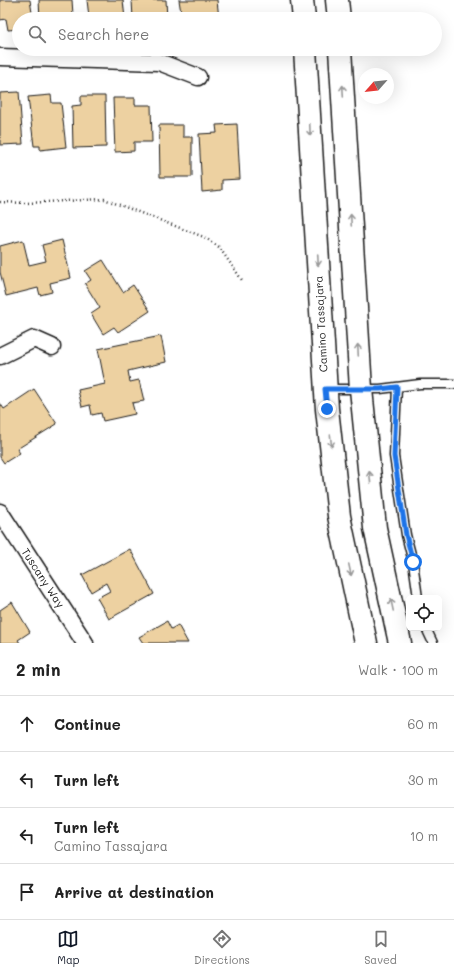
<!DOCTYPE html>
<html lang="en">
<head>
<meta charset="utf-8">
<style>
	:root { --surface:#fff; --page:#f6f6f6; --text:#222; --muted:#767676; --line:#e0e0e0; --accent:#111827 }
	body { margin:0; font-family:Mali,sans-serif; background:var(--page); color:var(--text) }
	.controls { position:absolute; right:12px; bottom:12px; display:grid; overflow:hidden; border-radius:6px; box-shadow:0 4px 16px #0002 }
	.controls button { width:36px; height:36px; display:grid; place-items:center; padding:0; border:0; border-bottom:1px solid var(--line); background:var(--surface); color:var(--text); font:20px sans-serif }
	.compass { position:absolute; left:358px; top:68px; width:36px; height:36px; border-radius:50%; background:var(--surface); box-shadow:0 4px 16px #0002; rotate:243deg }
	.stop { position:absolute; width:12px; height:12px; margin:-9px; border:3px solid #1a73e8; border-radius:50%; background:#fff }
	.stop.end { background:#1a73e8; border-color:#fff; box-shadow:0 1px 4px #0008 }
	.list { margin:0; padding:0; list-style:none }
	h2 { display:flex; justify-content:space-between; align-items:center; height:52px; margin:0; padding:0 16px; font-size:17px }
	h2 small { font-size:13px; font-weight:400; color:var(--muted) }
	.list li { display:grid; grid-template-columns:26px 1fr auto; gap:12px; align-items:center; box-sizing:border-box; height:56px; padding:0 16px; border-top:1px solid var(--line) }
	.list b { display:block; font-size:15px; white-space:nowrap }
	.list p { margin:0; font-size:13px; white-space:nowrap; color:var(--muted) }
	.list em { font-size:13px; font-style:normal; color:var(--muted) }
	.icon { flex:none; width:22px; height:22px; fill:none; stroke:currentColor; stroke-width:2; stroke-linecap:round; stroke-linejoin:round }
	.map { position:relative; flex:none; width:454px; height:643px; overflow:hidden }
	.search { position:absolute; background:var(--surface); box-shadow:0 4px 16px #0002; left:12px; right:12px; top:12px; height:44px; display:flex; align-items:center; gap:10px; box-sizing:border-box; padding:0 14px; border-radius:22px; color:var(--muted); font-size:15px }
	.sheet { height:276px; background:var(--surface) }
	nav { display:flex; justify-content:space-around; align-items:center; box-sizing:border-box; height:56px; border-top:1px solid var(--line); background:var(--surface); font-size:11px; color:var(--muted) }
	nav a { display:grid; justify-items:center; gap:2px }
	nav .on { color:var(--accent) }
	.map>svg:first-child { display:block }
	.building { fill:#edd1a1; stroke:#1c1c1c }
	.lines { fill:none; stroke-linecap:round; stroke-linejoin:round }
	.service-casing { stroke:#1c1c1c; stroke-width:11 }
	.minor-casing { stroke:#1c1c1c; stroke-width:19 }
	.secondary-casing { stroke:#1c1c1c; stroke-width:25 }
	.path { stroke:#1c1c1c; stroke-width:2.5; stroke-dasharray:1 3; stroke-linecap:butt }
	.service { stroke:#fff; stroke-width:8 }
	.minor { stroke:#fff; stroke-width:16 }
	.secondary { stroke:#fff; stroke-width:22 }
	.oneway { stroke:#999 }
	.route { stroke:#1a73e8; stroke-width:5 }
	.labels { text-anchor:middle; stroke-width:3.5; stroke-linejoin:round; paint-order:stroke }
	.street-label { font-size:11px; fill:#1c1c1c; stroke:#fff }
</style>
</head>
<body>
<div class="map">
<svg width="454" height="643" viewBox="0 0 454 643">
	<rect width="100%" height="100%" fill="#fff"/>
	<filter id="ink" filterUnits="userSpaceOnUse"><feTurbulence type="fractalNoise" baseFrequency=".025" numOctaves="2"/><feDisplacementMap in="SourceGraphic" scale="8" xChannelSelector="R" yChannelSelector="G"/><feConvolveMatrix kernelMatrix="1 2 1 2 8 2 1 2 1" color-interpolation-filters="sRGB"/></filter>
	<g filter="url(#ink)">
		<path class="building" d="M 0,0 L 30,0 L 33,19 L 19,19 L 19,29 L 8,30 L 6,19 L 0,20 Z
			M 39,0 L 72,0 L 73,15 L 63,15 L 63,19 L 40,19 Z
			M 87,0 L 123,0 L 125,19 L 101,19 L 101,16 L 89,17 Z
			M 132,0 L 166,0 L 167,19 L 133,19 Z
			M 179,0 L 217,0 L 219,19 L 182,19 Z
			M 19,92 L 23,144 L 0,145 L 0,93 Z
			M 51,95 L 52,103 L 61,103 L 66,147 L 40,150 L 40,146 L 34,146 L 28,97 Z
			M 81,96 L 105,96 L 106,147 L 73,148 L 72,106 L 81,105 Z
			M 113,98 L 135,98 L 135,105 L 151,105 L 152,142 L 134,142 L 134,151 L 115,152 Z
			M 237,124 L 240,179 L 222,180 L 222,190 L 202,192 L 199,134 L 217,133 L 216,125 Z
			M 159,125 L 183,125 L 183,137 L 192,137 L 192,177 L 160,177 Z
			M 23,240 L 29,265 L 46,261 L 42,245 L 62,240 L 71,278 L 50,283 L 52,292 L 40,295 L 38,288 L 6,296 L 0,272 L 0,246 Z
			M 103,260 L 123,292 L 133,285 L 150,311 L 118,332 L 114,327 L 103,334 L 91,314 L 100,308 L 85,284 L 91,280 L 85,271 Z
			M 161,336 L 166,362 L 128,371 L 130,382 L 139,380 L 144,401 L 132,403 L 135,414 L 103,421 L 101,413 L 92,415 L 90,405 L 82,407 L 78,390 L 105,384 L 98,349 Z
			M 34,389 L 57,424 L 17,449 L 20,453 L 4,463 L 0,457 L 0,403 L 4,409 Z
			M 130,549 L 154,594 L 109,619 L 97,598 L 110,591 L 106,583 L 91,592 L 82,575 Z
			M 12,602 L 30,632 L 18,640 L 20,643 L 0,643 L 0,610 Z
			M 167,621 L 171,629 L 178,625 L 188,643 L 143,643 L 139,637 Z"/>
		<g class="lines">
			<defs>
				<path id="service" d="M 397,387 L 394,456 L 406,535 L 413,562 L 418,598
					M 326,389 L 380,389 L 420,384 L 454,384
					M 426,628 L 433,643"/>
				<path id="minor" d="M 0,57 L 159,62 L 198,77
					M 0,356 L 34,339 L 52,347
					M 0,512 L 85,643"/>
				<path id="secondary" d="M 302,0 L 304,19
					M 337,0 L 339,19
					M 305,49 L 327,409 L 339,516 L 366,643
					M 340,49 L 361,389 L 375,528 L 400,643"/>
			</defs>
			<use href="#service" class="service-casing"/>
			<use href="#minor" class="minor-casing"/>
			<use href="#secondary" class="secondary-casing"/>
			<path class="path" d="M 0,202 L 26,203 L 104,199 L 204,237 L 219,247 L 242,280"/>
			<use href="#service" class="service"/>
			<use href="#minor" class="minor"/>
			<use href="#secondary" class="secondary"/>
		</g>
		<defs><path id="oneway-shaft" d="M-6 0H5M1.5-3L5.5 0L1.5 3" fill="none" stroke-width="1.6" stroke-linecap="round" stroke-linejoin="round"/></defs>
		<g class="oneway">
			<use href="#oneway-shaft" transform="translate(343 91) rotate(-93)"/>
			<use href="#oneway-shaft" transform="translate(310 130) rotate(87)"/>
			<use href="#oneway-shaft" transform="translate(351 220) rotate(-93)"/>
			<use href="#oneway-shaft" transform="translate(318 260) rotate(87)"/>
			<use href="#oneway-shaft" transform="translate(358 350) rotate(-93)"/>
			<use href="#oneway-shaft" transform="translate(331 441) rotate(84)"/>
			<use href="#oneway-shaft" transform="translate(370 477) rotate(-96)"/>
			<use href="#oneway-shaft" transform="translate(350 570) rotate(78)"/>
			<use href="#oneway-shaft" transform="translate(392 605) rotate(-102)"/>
		</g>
	</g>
	<g class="lines" filter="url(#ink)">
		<path class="route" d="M 327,409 L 325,389 L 380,389 L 397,387 L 394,456 L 406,535 L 413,562"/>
	</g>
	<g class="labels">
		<g class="street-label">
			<text transform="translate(321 324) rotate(-93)" y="4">Camino Tassajara</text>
			<text transform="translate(43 578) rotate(57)" y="4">Tuscany Way</text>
		</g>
	</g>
</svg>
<div class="controls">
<button><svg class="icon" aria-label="locate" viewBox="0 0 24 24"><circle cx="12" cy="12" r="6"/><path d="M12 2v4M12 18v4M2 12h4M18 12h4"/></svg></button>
</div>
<svg class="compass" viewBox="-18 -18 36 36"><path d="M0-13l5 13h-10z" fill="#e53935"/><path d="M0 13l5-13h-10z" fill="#767676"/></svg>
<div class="stop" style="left:413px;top:562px"></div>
<div class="stop end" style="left:327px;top:409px"></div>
<div class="search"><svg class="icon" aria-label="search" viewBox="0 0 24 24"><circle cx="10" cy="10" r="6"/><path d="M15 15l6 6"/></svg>Search here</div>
</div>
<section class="sheet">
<h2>2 min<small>Walk · 100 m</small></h2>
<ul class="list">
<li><svg class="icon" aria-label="ahead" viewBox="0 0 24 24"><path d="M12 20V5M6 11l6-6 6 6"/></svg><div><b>Continue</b></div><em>60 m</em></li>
<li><svg class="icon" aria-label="left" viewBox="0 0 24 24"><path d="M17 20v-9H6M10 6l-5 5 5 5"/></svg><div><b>Turn left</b></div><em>30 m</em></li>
<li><svg class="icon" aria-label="left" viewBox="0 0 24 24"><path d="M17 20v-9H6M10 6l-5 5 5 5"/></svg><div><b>Turn left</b><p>Camino Tassajara</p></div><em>10 m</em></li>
<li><svg class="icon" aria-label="arrive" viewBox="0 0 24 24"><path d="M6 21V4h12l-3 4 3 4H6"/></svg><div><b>Arrive at destination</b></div></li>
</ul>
</section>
<nav>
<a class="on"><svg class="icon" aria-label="map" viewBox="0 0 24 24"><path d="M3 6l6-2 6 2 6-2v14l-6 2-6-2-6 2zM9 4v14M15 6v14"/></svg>Map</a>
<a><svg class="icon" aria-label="directions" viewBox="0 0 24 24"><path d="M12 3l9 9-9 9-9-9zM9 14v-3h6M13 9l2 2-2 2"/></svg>Directions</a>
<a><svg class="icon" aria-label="saved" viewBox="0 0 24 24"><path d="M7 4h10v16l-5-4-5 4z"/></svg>Saved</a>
</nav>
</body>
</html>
